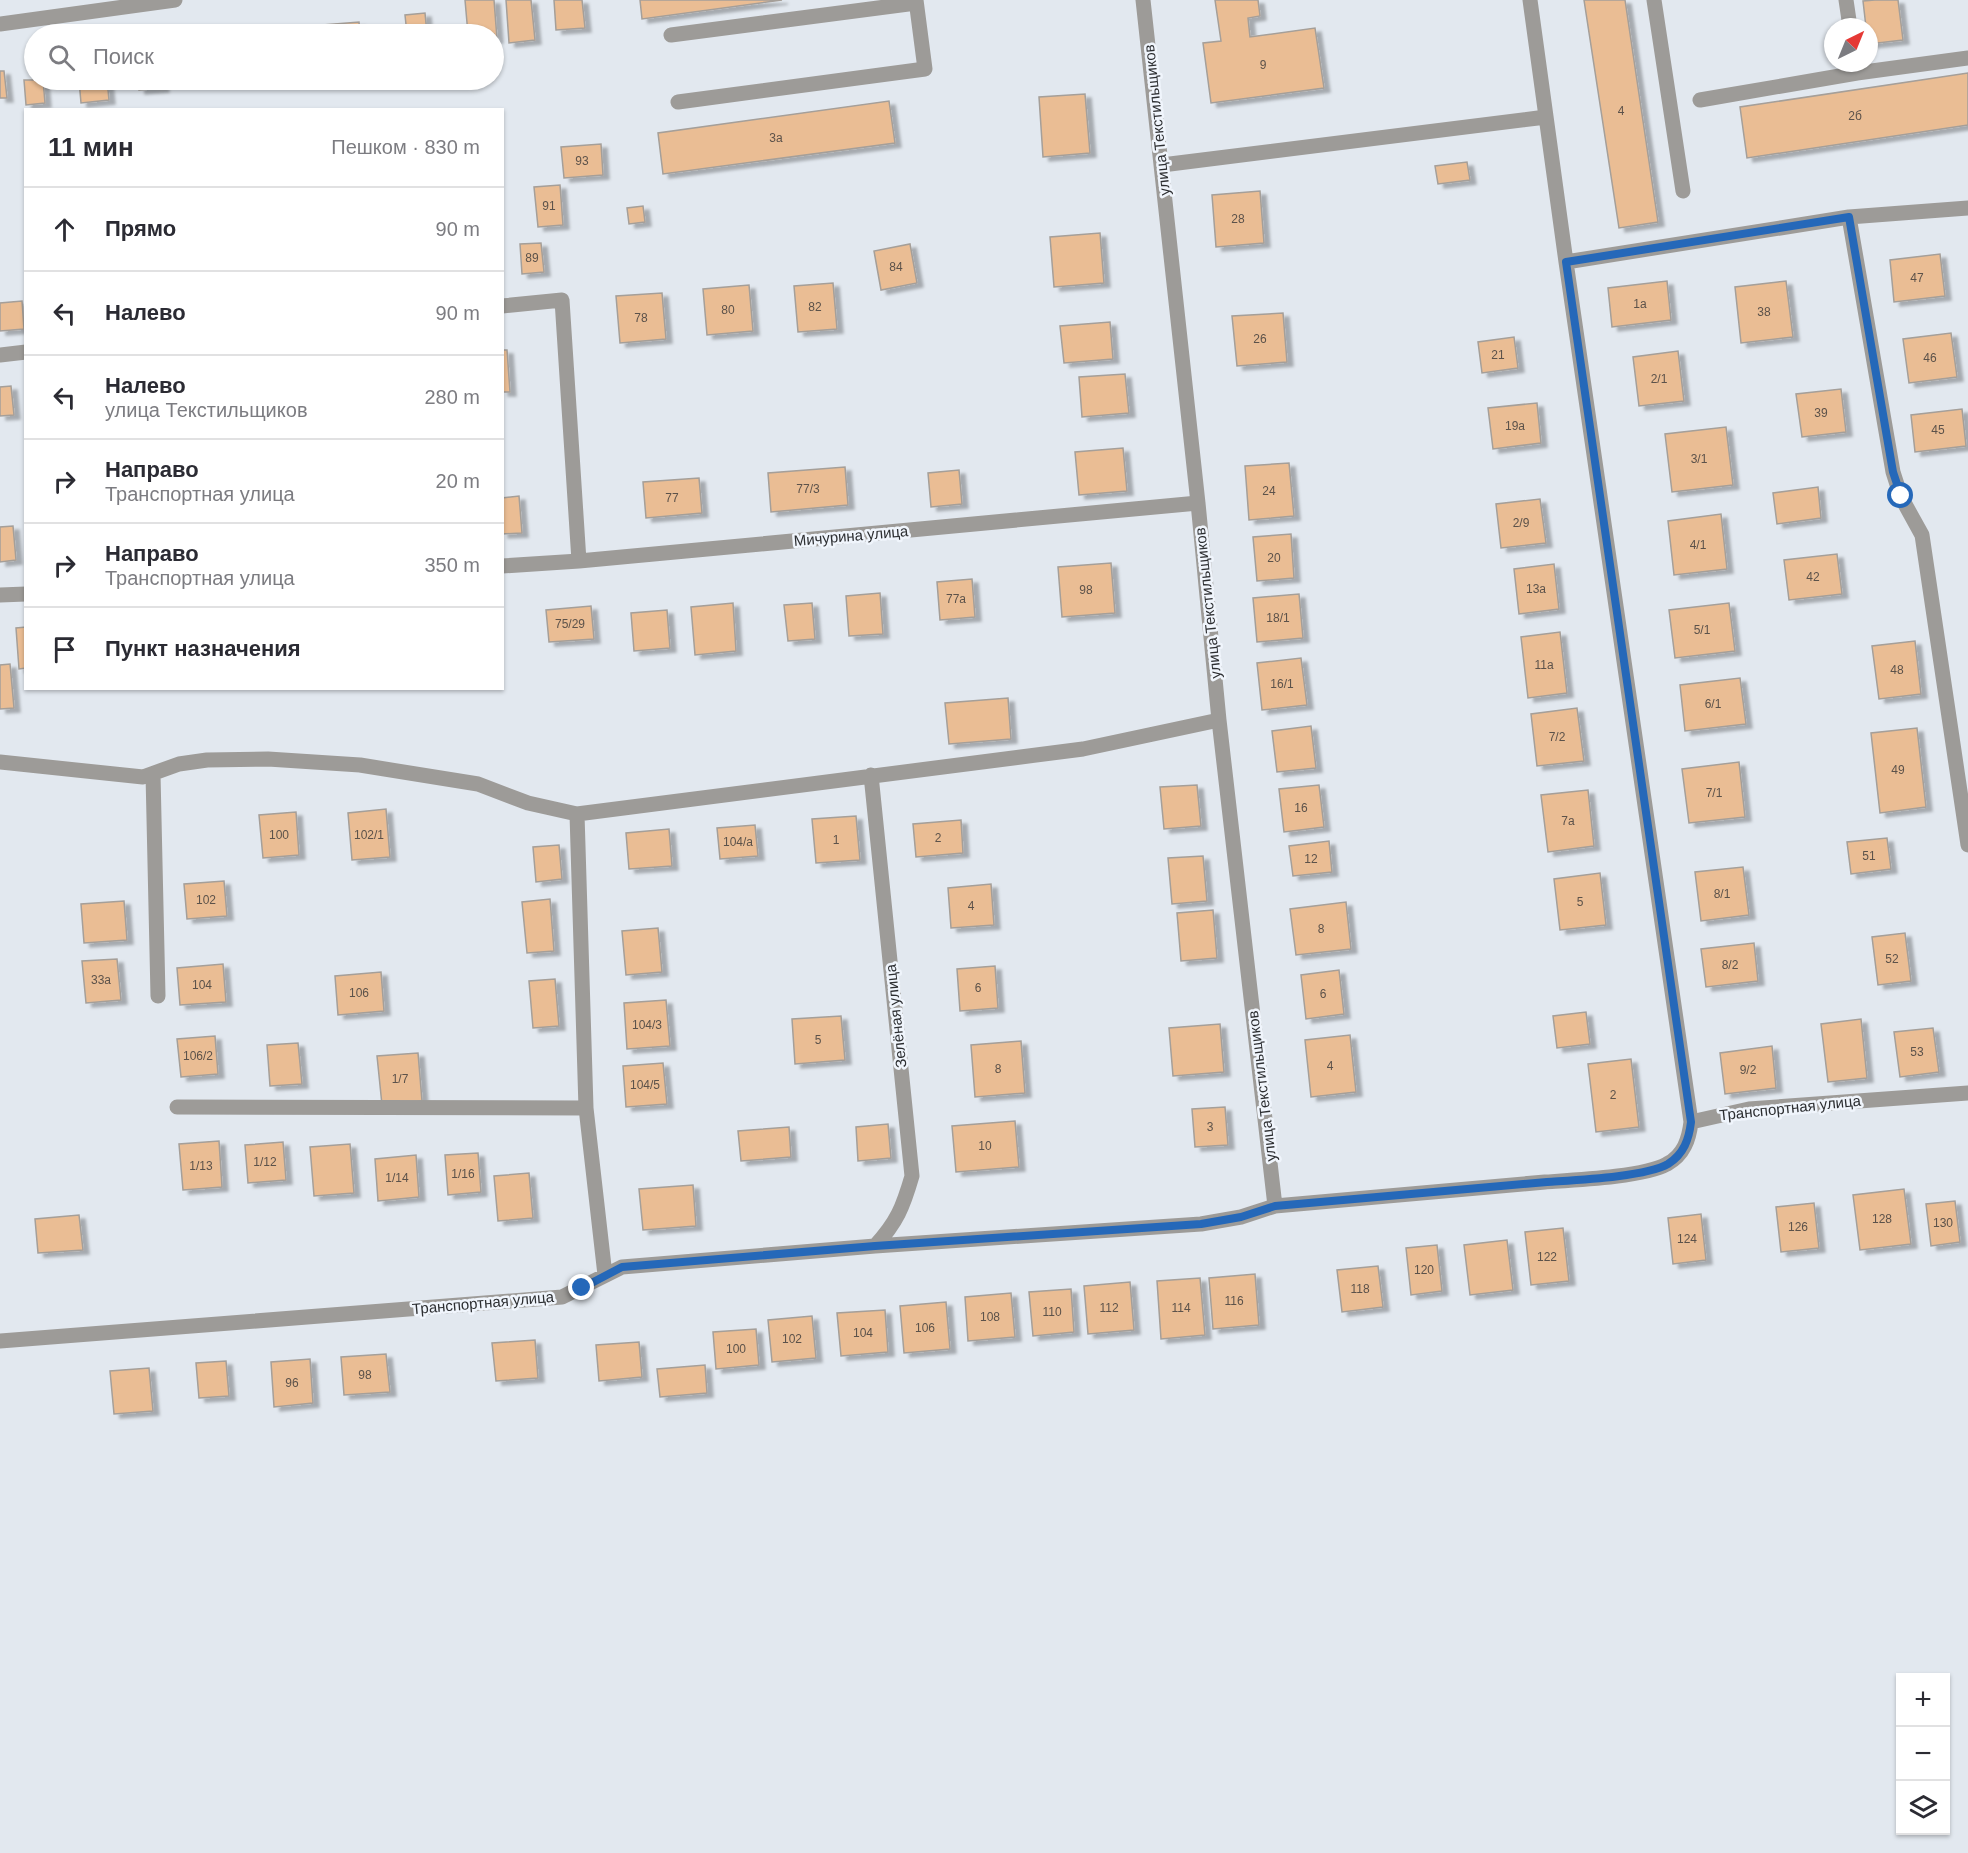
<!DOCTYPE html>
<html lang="ru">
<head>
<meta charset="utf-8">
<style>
	:root { --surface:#fff; --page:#f7f7f7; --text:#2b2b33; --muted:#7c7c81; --line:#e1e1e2 }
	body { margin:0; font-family:Arial,sans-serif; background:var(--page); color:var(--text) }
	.controls { position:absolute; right:18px; bottom:18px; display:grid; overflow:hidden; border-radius:0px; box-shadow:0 2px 4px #0004 }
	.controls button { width:54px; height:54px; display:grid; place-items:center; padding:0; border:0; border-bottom:2px solid var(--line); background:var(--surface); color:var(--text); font:30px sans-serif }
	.compass { position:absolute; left:1824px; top:18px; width:54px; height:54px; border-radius:50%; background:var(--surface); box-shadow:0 2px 4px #0004; rotate:43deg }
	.stop { position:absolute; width:18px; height:18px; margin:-14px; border:4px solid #2568b9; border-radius:50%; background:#fff }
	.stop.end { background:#2568b9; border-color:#fff; box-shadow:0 2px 6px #0008 }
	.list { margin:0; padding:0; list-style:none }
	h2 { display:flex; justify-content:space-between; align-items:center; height:78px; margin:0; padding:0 24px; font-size:26px }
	h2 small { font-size:20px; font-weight:400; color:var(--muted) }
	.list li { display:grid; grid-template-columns:39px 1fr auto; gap:18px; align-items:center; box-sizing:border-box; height:84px; padding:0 24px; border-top:2px solid var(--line) }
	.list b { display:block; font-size:22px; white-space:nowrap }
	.list p { margin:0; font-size:20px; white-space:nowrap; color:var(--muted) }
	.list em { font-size:20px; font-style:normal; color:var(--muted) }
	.icon { flex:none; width:33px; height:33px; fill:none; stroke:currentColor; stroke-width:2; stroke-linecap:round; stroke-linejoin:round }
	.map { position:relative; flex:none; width:1968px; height:1853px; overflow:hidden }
	.search { position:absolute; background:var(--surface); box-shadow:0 2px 4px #0004; left:24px; top:24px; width:480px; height:66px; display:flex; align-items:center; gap:15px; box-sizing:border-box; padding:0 21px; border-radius:33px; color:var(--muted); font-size:22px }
	.panel { position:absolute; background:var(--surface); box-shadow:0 2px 4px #0004; left:24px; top:108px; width:480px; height:582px; border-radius:0px }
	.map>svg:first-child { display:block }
	.building { fill:#eabd94; stroke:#a59f99; stroke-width:1.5; filter:url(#shadow) }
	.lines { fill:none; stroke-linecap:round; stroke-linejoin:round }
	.minor { stroke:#9d9b98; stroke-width:15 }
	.route { stroke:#2568b9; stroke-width:8 }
	.labels { text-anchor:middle; stroke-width:5; stroke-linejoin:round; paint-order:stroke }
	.number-label { font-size:12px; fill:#5c524a }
	.street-label { font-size:15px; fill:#2c2e31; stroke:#f0f5fc }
</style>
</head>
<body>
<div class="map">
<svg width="1968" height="1853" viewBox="0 0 1968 1853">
	<defs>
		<filter id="shadow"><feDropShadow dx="6" dy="4" stdDeviation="1.5" flood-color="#0004"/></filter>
	</defs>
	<rect width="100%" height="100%" fill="#e2e8ef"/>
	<path class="building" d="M 465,0 L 494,0 L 497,39 L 494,39 L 494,34 L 468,34 Z
		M 506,0 L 531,0 L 535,40 L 509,43 Z
		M 554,0 L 582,0 L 585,28 L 556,30 Z
		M 640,0 L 782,0 L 642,19 Z
		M 1215,0 L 1258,0 L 1260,16 L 1248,18 L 1250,37 L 1315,28 L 1324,88 L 1211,103 L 1203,43 L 1221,41 Z
		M 1584,0 L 1625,0 L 1658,222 L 1619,228 Z
		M 1875,0 L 1898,0 L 1903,40 L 1869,44 L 1869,27 L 1866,27 L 1863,1 Z
		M 425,13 L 427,34 L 407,34 L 405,15 Z
		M 359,22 L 360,34 L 310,34 L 310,26 Z
		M 463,25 L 463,34 L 437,34 L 436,27 Z
		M 0,71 L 4,71 L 7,98 L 0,98 Z
		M 1968,73 L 1968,125 L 1747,158 L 1740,107 Z
		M 24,80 L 43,80 L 45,103 L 26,105 Z
		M 79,80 L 107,80 L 109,100 L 81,103 Z
		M 138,80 L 162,80 L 163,88 L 139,90 Z
		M 1085,94 L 1090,153 L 1043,157 L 1039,97 Z
		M 889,101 L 895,143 L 663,174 L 658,133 Z
		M 601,144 L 603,175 L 564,178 L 561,147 Z
		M 1467,162 L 1470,180 L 1438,184 L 1435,166 Z
		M 560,185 L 563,225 L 538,227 L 534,187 Z
		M 1260,191 L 1264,243 L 1216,247 L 1212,195 Z
		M 643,206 L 645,222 L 629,224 L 627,208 Z
		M 1100,233 L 1104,283 L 1054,287 L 1050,237 Z
		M 541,243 L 544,272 L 522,274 L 520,244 Z
		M 910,244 L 917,283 L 881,290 L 874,251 Z
		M 1940,254 L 1945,296 L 1894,302 L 1890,260 Z
		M 1667,281 L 1671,320 L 1612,327 L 1608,288 Z
		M 1786,281 L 1793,337 L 1741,343 L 1735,287 Z
		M 833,283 L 837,329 L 798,332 L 794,286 Z
		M 749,285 L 753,331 L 707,335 L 703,289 Z
		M 662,293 L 666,339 L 620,343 L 616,296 Z
		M 22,301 L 24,329 L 0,331 L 0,303 Z
		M 1283,313 L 1287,362 L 1237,366 L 1232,316 Z
		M 1110,322 L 1113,359 L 1064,363 L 1060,326 Z
		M 1951,333 L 1957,377 L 1909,383 L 1903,339 Z
		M 1514,337 L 1518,368 L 1482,373 L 1478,342 Z
		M 502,350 L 507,350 L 510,392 L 502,392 Z
		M 1678,351 L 1684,401 L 1639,406 L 1633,357 Z
		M 1125,374 L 1129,413 L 1082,417 L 1079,377 Z
		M 11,386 L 14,415 L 0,416 L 0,387 Z
		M 1841,389 L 1846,432 L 1802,437 L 1796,394 Z
		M 1537,403 L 1541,443 L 1493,449 L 1488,408 Z
		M 1962,409 L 1966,446 L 1915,452 L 1911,415 Z
		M 1726,427 L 1733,485 L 1672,492 L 1665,434 Z
		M 1123,448 L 1127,491 L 1079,495 L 1075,452 Z
		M 1289,463 L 1294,516 L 1249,520 L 1245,466 Z
		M 845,467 L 848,505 L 771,512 L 768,473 Z
		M 959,470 L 962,504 L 931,507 L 928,473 Z
		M 699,478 L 702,513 L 646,518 L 643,482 Z
		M 1818,487 L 1821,518 L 1777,524 L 1773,493 Z
		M 519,496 L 522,533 L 502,534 L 502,498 Z
		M 1540,499 L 1546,543 L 1501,548 L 1496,504 Z
		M 1721,514 L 1727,569 L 1674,575 L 1668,521 Z
		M 13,526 L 16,560 L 0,562 L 0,527 Z
		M 1291,534 L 1294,578 L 1257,581 L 1253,537 Z
		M 1837,554 L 1842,594 L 1789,600 L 1784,560 Z
		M 1111,563 L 1115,613 L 1062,617 L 1058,567 Z
		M 1554,564 L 1559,609 L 1519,614 L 1514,569 Z
		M 972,579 L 975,617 L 940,620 L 937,582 Z
		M 880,593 L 883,634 L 849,636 L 846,596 Z
		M 1299,594 L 1303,638 L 1257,642 L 1253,598 Z
		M 733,603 L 736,651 L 695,655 L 691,607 Z
		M 812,603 L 815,639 L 788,641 L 784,605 Z
		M 1729,603 L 1735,651 L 1675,658 L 1669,610 Z
		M 591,606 L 594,639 L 549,642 L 546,610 Z
		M 667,610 L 670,648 L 634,651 L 631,613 Z
		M 26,627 L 26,668 L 19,669 L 16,628 Z
		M 1560,632 L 1567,693 L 1528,698 L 1521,637 Z
		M 1915,641 L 1921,694 L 1879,699 L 1872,646 Z
		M 1301,658 L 1307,705 L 1262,710 L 1257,663 Z
		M 10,664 L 14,708 L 0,709 L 0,665 Z
		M 1740,678 L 1746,724 L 1685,731 L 1680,685 Z
		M 1008,698 L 1011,739 L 949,744 L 945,703 Z
		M 1577,708 L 1584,761 L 1537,766 L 1531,714 Z
		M 1311,726 L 1316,768 L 1277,772 L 1272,731 Z
		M 1917,728 L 1926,807 L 1880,813 L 1871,733 Z
		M 1739,762 L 1745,817 L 1689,823 L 1682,769 Z
		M 1197,785 L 1201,826 L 1164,829 L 1160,787 Z
		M 1319,785 L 1324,827 L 1284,832 L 1279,789 Z
		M 1588,790 L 1594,846 L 1548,852 L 1541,795 Z
		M 386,809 L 390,857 L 352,860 L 348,813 Z
		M 296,812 L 299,855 L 263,858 L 259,815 Z
		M 856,816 L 860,860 L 816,863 L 812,819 Z
		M 961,820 L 963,853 L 916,857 L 913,824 Z
		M 755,825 L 758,856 L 720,859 L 717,828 Z
		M 669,829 L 672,866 L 629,869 L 626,833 Z
		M 1887,838 L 1891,869 L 1851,874 L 1847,842 Z
		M 1329,841 L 1332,872 L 1293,876 L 1289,846 Z
		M 559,845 L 562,879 L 536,882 L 533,847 Z
		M 1203,856 L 1207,901 L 1172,904 L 1168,858 Z
		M 1743,867 L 1749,915 L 1701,921 L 1695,872 Z
		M 1600,873 L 1606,925 L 1560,930 L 1554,879 Z
		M 224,881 L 227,916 L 187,919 L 184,884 Z
		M 991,884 L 994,925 L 951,928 L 948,888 Z
		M 550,899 L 554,951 L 527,953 L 522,902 Z
		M 124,901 L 127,940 L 84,943 L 81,904 Z
		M 1346,902 L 1351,949 L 1296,955 L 1290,909 Z
		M 1213,910 L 1217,958 L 1181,961 L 1177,913 Z
		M 658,928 L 662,972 L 626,975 L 622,931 Z
		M 1905,933 L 1911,981 L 1878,985 L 1872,937 Z
		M 1754,943 L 1758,981 L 1706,987 L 1701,949 Z
		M 117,959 L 121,1000 L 86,1003 L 82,961 Z
		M 223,964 L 226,1002 L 180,1005 L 177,968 Z
		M 995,966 L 998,1008 L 960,1011 L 957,969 Z
		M 1339,970 L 1344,1014 L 1306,1019 L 1301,975 Z
		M 381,972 L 384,1011 L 338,1015 L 335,976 Z
		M 555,979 L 559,1026 L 533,1028 L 529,981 Z
		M 666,1000 L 670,1046 L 627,1049 L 624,1003 Z
		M 1586,1012 L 1590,1044 L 1557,1048 L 1553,1016 Z
		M 841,1016 L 845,1060 L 795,1064 L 792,1019 Z
		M 1861,1019 L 1867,1078 L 1828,1082 L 1821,1024 Z
		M 1220,1024 L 1224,1072 L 1173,1076 L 1169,1028 Z
		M 1933,1028 L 1939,1072 L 1900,1077 L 1894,1032 Z
		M 1350,1035 L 1356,1092 L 1311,1097 L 1305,1040 Z
		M 215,1036 L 218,1074 L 181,1077 L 177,1039 Z
		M 1021,1041 L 1025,1093 L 975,1097 L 971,1045 Z
		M 298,1043 L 302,1084 L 270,1086 L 267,1045 Z
		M 1772,1046 L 1776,1088 L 1725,1094 L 1720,1053 Z
		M 418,1053 L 422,1101 L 382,1105 L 377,1056 Z
		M 1631,1059 L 1639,1127 L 1596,1132 L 1588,1064 Z
		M 663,1063 L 667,1104 L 626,1107 L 623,1066 Z
		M 1225,1107 L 1228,1145 L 1195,1147 L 1192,1109 Z
		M 1015,1121 L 1019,1167 L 956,1172 L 952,1126 Z
		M 888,1124 L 891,1158 L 858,1161 L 856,1127 Z
		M 789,1127 L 791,1157 L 741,1161 L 738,1131 Z
		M 219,1141 L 222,1187 L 183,1190 L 179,1144 Z
		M 283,1142 L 286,1180 L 248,1183 L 245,1145 Z
		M 350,1144 L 354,1193 L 314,1196 L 310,1147 Z
		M 478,1153 L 481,1192 L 448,1195 L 445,1155 Z
		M 416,1155 L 419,1197 L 378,1201 L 375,1159 Z
		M 529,1173 L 533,1218 L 498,1221 L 494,1176 Z
		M 693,1185 L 696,1226 L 643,1230 L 639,1189 Z
		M 1904,1189 L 1911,1244 L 1860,1250 L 1853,1195 Z
		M 1955,1201 L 1960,1242 L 1931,1246 L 1926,1204 Z
		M 1814,1203 L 1819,1248 L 1781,1252 L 1776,1207 Z
		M 1701,1214 L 1706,1260 L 1673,1264 L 1668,1218 Z
		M 79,1215 L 83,1250 L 38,1253 L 35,1219 Z
		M 1563,1228 L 1569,1281 L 1531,1285 L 1525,1232 Z
		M 1507,1240 L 1513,1290 L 1470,1295 L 1464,1245 Z
		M 1437,1245 L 1442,1291 L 1411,1295 L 1406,1248 Z
		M 1378,1266 L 1383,1307 L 1342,1312 L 1337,1270 Z
		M 1255,1274 L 1259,1325 L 1213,1329 L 1209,1278 Z
		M 1200,1278 L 1205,1335 L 1161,1339 L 1157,1281 Z
		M 1130,1282 L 1134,1330 L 1088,1334 L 1084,1286 Z
		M 1071,1289 L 1074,1332 L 1033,1336 L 1029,1292 Z
		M 1011,1293 L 1015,1337 L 968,1341 L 965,1297 Z
		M 946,1302 L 950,1349 L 904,1353 L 900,1306 Z
		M 885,1310 L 888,1352 L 841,1356 L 837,1313 Z
		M 812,1316 L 816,1358 L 772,1362 L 768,1320 Z
		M 756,1329 L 759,1365 L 716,1369 L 713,1332 Z
		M 535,1340 L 538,1378 L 496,1381 L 492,1343 Z
		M 639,1342 L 642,1377 L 599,1381 L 596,1345 Z
		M 386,1354 L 390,1392 L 344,1395 L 341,1357 Z
		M 310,1359 L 313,1403 L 274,1407 L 271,1362 Z
		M 226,1361 L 229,1396 L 199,1398 L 196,1363 Z
		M 705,1365 L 707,1393 L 660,1397 L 657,1369 Z
		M 149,1368 L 153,1411 L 114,1414 L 110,1371 Z"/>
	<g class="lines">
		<path class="minor" d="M 1143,0 L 1198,503 L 1219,720 L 1275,1206
			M 1530,0 L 1566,262 L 1691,1122
			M 1654,0 L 1683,191
			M 1846,0 L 1850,27
			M 0,24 L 175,0
			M 671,35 L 916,3
			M 1700,100 L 1857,73 L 1968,58
			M 678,102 L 925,69 L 916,0
			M 1162,165 L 1546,117
			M 1968,208 L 1849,217 L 1893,472 L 1901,497 L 1922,535 L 1968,845
			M 1566,262 L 1849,217
			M 502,306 L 562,300 L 579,561
			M 0,355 L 26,352
			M 502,566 L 579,561 L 1198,503
			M 0,595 L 26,594
			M 0,762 L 143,777 L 179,764 L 207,760 L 268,759 L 360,765 L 478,784 L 528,803 L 577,814 L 1083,749 L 1219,720
			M 153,774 L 158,996
			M 871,775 L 912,1176 C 903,1207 897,1222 875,1246
			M 577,814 L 586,1108 L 605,1275
			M 177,1107 L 586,1108
			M 0,1341 L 562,1297 L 622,1267 L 875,1246 L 1201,1224 L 1241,1217 L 1275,1206 C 1365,1198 1455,1190 1545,1182 C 1575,1180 1644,1177 1667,1164 C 1684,1155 1689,1139 1691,1122 L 1749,1109 L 1968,1093"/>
	</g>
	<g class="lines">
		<path class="route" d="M 582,1288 L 622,1267 L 875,1246 L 1201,1224 L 1241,1217 L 1275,1206 C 1366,1198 1456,1190 1547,1182 C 1575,1180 1645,1177 1668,1164 C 1684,1154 1689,1139 1691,1122 L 1566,262 L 1849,217 L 1893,472 L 1901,496"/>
	</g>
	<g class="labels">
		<g class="number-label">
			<text x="1263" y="69">9</text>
			<text x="1621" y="115">4</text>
			<text x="1855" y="120">2б</text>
			<text x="776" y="142">3а</text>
			<text x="582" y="165">93</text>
			<text x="549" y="210">91</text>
			<text x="1238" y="223">28</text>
			<text x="532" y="262">89</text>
			<text x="896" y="271">84</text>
			<text x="1917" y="282">47</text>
			<text x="1640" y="308">1а</text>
			<text x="815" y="311">82</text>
			<text x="728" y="314">80</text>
			<text x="1764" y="316">38</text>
			<text x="641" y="322">78</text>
			<text x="1260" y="343">26</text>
			<text x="1498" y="359">21</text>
			<text x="1930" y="362">46</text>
			<text x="1659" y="383">2/1</text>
			<text x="1821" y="417">39</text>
			<text x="1515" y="430">19а</text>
			<text x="1938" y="434">45</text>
			<text x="1699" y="463">3/1</text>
			<text x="808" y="493">77/3</text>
			<text x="1269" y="495">24</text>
			<text x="672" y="502">77</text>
			<text x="1521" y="527">2/9</text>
			<text x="1698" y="549">4/1</text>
			<text x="1274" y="562">20</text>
			<text x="1813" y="581">42</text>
			<text x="1536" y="593">13а</text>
			<text x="1086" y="594">98</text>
			<text x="956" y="603">77а</text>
			<text x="1278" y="622">18/1</text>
			<text x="570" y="628">75/29</text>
			<text x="1702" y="634">5/1</text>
			<text x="1544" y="669">11а</text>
			<text x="1897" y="674">48</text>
			<text x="1282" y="688">16/1</text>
			<text x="1713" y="708">6/1</text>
			<text x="1557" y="741">7/2</text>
			<text x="1898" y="774">49</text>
			<text x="1714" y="797">7/1</text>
			<text x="1301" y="812">16</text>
			<text x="1568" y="825">7а</text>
			<text x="279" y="839">100</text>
			<text x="369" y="839">102/1</text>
			<text x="938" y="842">2</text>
			<text x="836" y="844">1</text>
			<text x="738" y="846">104/а</text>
			<text x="1869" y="860">51</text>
			<text x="1311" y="863">12</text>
			<text x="1722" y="898">8/1</text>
			<text x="206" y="904">102</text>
			<text x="1580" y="906">5</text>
			<text x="971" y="910">4</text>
			<text x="1321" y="933">8</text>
			<text x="1892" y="963">52</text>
			<text x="1730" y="969">8/2</text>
			<text x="101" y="984">33а</text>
			<text x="202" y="989">104</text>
			<text x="978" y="992">6</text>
			<text x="359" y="997">106</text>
			<text x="1323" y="998">6</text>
			<text x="647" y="1029">104/3</text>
			<text x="818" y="1044">5</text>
			<text x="1917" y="1056">53</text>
			<text x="198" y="1060">106/2</text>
			<text x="1330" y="1070">4</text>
			<text x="998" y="1073">8</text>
			<text x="1748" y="1074">9/2</text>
			<text x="400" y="1083">1/7</text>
			<text x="645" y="1089">104/5</text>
			<text x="1613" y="1099">2</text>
			<text x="1210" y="1131">3</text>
			<text x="985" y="1150">10</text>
			<text x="265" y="1166">1/12</text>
			<text x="201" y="1170">1/13</text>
			<text x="463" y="1178">1/16</text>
			<text x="397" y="1182">1/14</text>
			<text x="1882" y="1223">128</text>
			<text x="1943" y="1227">130</text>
			<text x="1798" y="1231">126</text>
			<text x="1687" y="1243">124</text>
			<text x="1547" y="1261">122</text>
			<text x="1424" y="1274">120</text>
			<text x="1360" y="1293">118</text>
			<text x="1234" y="1305">116</text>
			<text x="1109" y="1312">112</text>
			<text x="1181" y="1312">114</text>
			<text x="1052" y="1316">110</text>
			<text x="990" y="1321">108</text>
			<text x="925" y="1332">106</text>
			<text x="863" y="1337">104</text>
			<text x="792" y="1343">102</text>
			<text x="736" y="1353">100</text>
			<text x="365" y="1379">98</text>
			<text x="292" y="1387">96</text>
		</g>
		<g class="street-label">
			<text transform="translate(1157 120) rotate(-96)" y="5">улица Текстильщиков</text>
			<text transform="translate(851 536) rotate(-5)" y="5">Мичурина улица</text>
			<text transform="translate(1208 603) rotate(-96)" y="5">улица Текстильщиков</text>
			<text transform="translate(896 1016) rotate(-96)" y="5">Зелёная улица</text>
			<text transform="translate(1262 1086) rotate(-97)" y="5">улица Текстильщиков</text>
			<text transform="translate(1790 1108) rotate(-6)" y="5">Транспортная улица</text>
			<text transform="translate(483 1303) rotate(-5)" y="5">Транспортная улица</text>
		</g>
	</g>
</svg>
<div class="controls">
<button>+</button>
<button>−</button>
<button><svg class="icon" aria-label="layers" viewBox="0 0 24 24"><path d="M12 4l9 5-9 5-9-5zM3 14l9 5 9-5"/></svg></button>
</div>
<svg class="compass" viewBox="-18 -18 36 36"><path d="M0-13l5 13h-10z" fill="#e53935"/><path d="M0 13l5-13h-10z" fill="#7c7c81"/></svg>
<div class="stop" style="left:1901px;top:496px"></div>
<div class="stop end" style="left:582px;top:1288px"></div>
<div class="search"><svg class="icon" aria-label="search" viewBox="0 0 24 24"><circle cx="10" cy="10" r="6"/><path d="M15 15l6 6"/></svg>Поиск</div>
<section class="panel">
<h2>11 мин<small>Пешком · 830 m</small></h2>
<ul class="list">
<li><svg class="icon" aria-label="ahead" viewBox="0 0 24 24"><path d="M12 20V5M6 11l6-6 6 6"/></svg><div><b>Прямо</b></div><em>90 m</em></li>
<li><svg class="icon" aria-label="left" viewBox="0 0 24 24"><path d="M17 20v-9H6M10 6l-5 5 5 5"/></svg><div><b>Налево</b></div><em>90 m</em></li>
<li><svg class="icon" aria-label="left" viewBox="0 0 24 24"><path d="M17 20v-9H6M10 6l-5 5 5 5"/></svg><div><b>Налево</b><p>улица Текстильщиков</p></div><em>280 m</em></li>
<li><svg class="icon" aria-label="right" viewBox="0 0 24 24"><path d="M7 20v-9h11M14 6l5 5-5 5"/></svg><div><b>Направо</b><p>Транспортная улица</p></div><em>20 m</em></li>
<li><svg class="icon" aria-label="right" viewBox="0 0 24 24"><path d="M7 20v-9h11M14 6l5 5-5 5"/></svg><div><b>Направо</b><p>Транспортная улица</p></div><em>350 m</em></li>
<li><svg class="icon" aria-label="arrive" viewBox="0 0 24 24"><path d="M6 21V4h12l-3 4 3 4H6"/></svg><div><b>Пункт назначения</b></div></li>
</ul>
</section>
</div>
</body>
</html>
